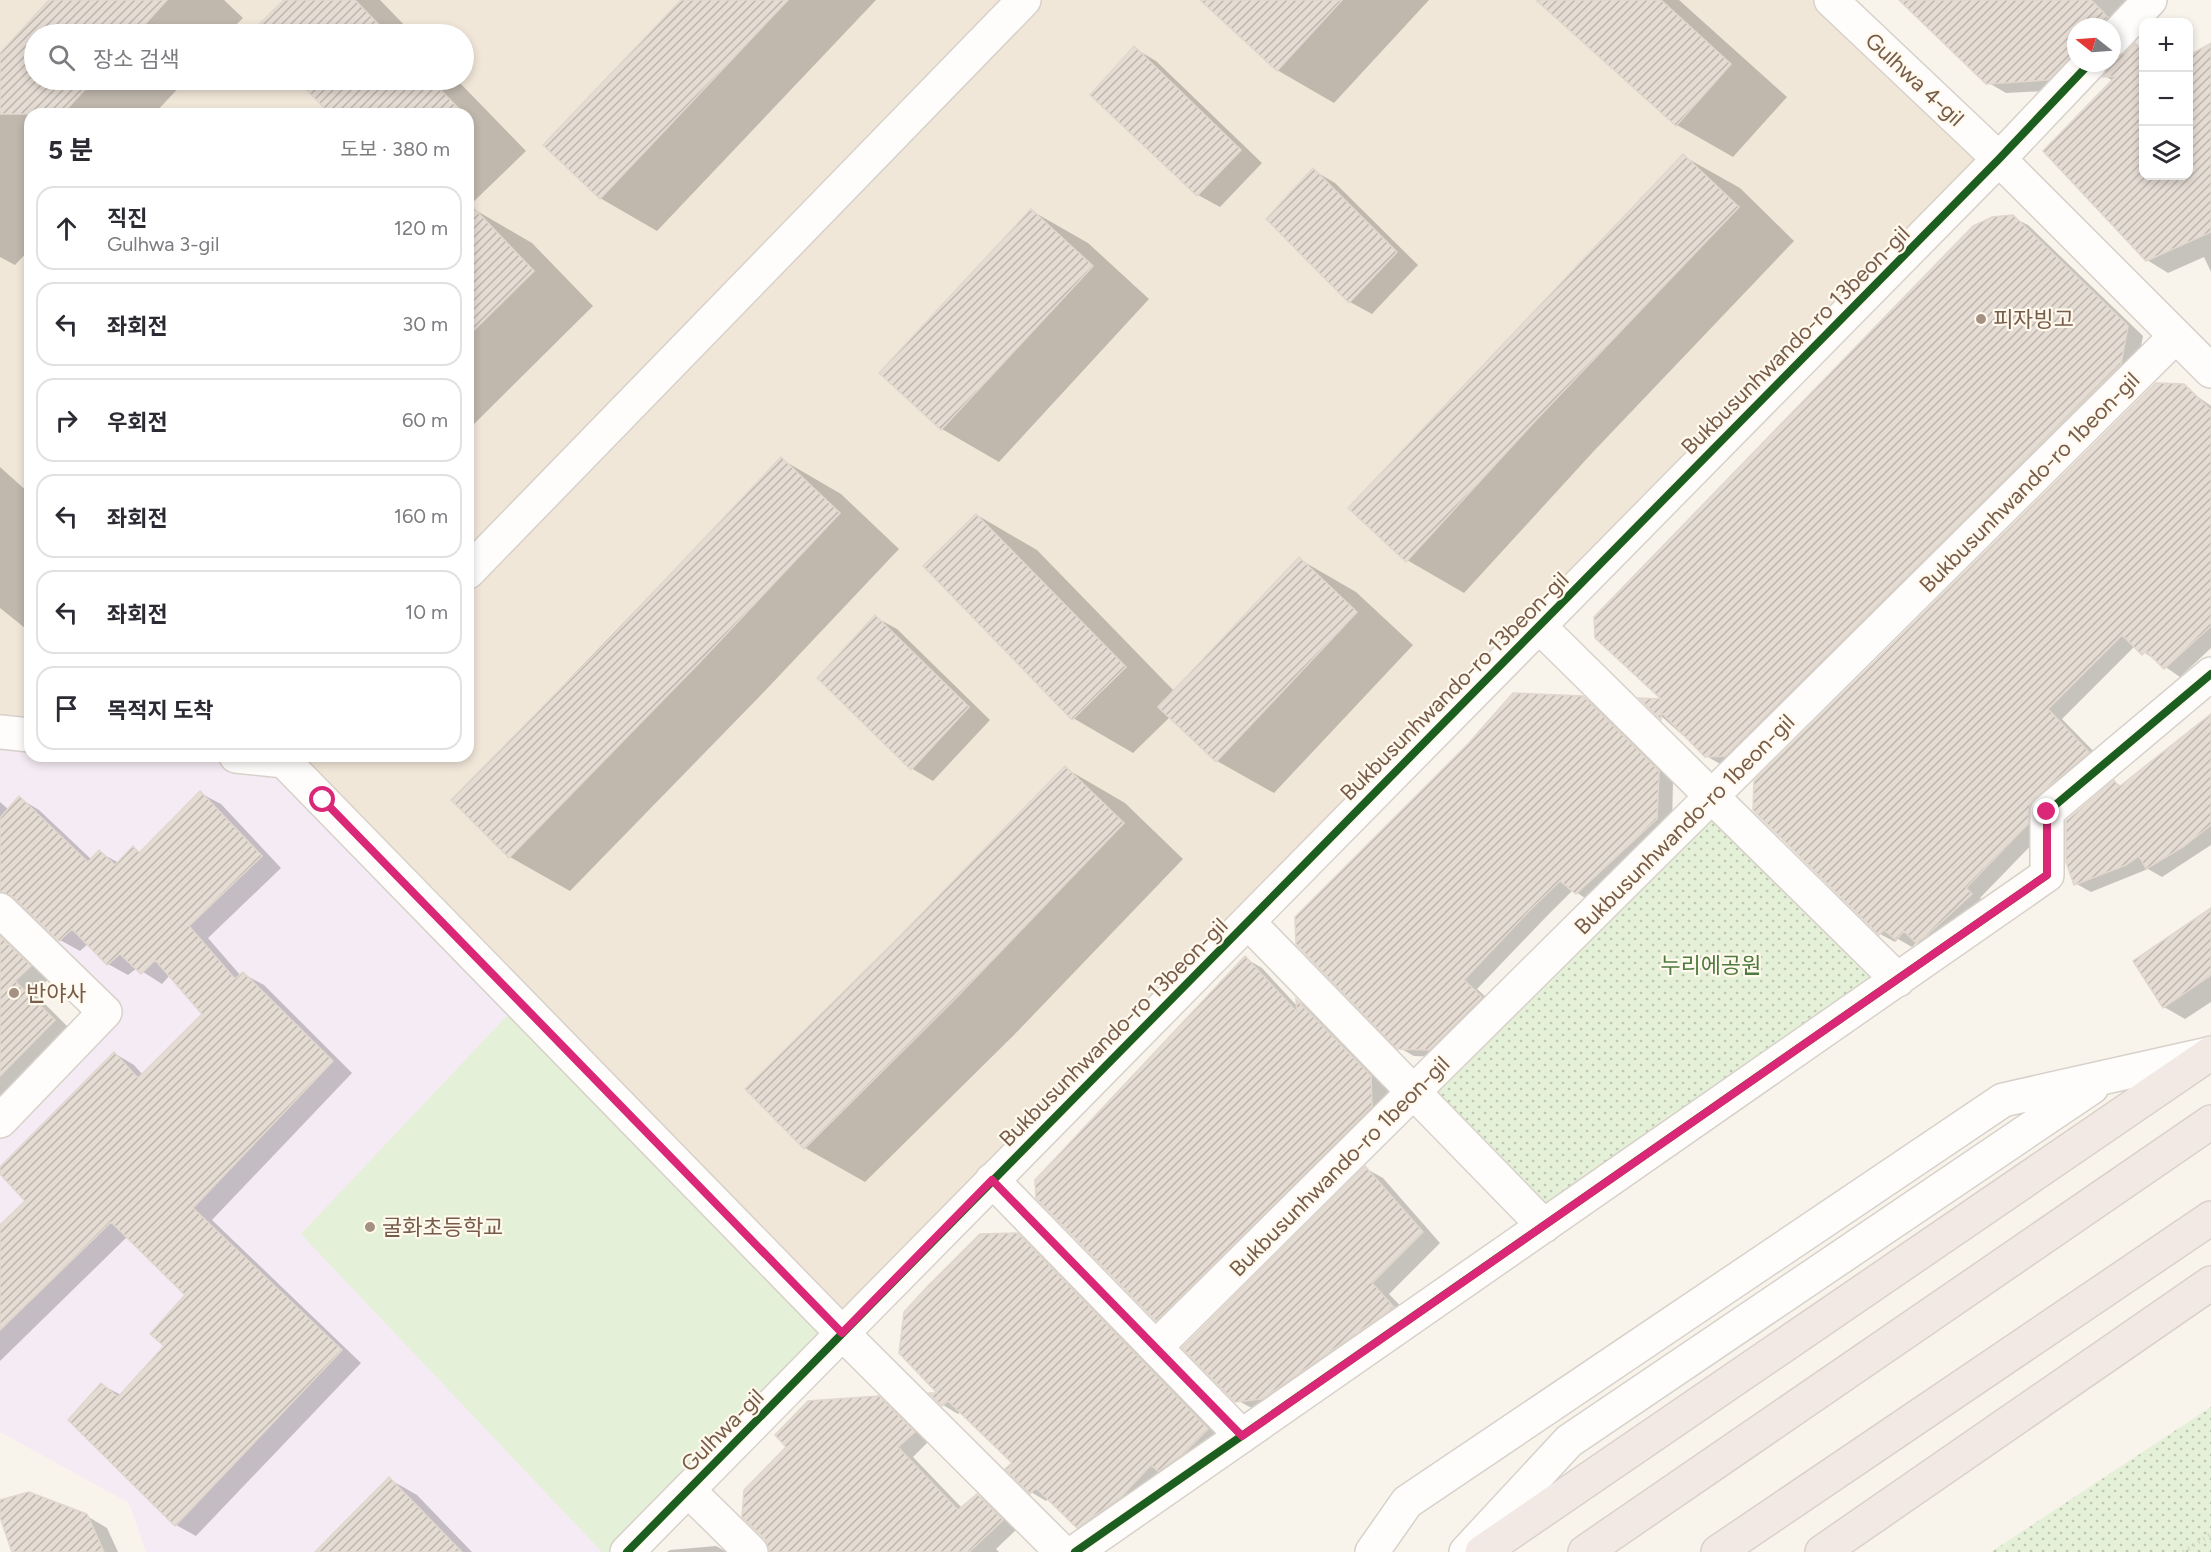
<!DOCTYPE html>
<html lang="ko">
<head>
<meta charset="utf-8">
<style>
	:root { --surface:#fff; --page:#f7f7f7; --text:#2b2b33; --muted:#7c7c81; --line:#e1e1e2 }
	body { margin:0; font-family:Figtree,"Noto Sans KR",sans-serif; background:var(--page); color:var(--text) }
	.controls { position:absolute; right:18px; top:18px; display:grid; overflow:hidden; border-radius:12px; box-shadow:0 3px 9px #0003 }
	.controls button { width:54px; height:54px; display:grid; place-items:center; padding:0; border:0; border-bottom:2px solid var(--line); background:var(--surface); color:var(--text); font:30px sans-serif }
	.compass { position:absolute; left:2067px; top:18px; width:54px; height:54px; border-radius:50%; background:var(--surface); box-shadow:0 3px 9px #0003; rotate:287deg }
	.stop { position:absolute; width:18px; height:18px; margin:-14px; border:4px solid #db2777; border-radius:50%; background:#fff }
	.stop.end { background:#db2777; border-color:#fff; box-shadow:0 2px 6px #0008 }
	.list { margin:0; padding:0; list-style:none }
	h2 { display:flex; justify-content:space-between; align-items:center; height:78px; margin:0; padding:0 24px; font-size:26px }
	h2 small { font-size:20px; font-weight:400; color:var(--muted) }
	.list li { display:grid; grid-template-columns:39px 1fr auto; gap:18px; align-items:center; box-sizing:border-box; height:84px; margin:0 12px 12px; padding:0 12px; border:2px solid var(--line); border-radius:18px }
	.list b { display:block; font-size:22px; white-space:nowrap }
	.list p { margin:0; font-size:20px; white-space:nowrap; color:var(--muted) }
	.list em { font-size:20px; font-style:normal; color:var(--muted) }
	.icon { flex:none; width:33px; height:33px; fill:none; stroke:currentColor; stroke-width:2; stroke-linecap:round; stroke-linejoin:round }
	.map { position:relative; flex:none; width:2211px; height:1552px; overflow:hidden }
	.search { position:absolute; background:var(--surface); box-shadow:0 3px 9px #0003; left:24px; top:24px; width:450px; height:66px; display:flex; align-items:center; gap:15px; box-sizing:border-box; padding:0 21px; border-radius:33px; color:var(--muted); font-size:22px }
	.panel { position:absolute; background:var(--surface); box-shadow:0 3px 9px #0003; left:24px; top:108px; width:450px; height:654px; border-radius:18px }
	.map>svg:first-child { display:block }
	.residential { fill:#f1e7d9; fill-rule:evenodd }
	.education { fill:#f5ebf4 }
	.grass { fill:#e4f0d7 }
	.park { fill:url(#park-dots) }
	.shadow { fill:#0003 }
	.building { fill:url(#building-hatch); stroke:#e1d7ce; stroke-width:1.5 }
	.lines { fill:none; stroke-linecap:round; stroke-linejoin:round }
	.minor-casing { stroke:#d7d1ca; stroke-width:36 }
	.highway-casing { stroke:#dad1c9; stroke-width:36 }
	.path { stroke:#dbd3cd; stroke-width:4; stroke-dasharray:1.5 4.5; stroke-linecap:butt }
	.minor { stroke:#fefdfc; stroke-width:33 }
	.highway { stroke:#f2e9e4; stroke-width:33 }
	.cycleway-casing { stroke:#fff9ee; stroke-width:11 }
	.cycleway { stroke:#1b5e20; stroke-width:8 }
	.route { stroke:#db2777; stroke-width:8 }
	.poi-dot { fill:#a59183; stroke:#fff9ee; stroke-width:2 }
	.labels { text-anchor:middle; stroke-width:4.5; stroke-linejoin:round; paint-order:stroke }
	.street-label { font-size:22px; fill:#785c4a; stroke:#fff9ee }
	.poi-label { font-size:22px; fill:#785c4a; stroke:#fff9ee; text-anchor:start }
	.park-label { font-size:22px; fill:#4e793f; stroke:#fff9ee }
</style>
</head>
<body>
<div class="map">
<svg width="2211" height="1552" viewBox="0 0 2211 1552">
	<defs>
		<pattern id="park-dots" width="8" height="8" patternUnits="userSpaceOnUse" patternTransform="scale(1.5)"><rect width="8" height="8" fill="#e4f0d7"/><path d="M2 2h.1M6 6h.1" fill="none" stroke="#bec6b0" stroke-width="1.8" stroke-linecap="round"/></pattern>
		<pattern id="building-hatch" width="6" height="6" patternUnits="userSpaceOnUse" patternTransform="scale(1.5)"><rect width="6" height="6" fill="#e5dcd4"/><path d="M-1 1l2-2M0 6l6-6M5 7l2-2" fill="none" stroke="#beb6ae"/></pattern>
	</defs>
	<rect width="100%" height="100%" fill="#f8f4ec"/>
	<path class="residential" d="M 0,0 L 1831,0 L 1999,159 L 842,1333 L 236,756 L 468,756 L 468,114 L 30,114 L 30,735 L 0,732 ZM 34,34 L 464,34 L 464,80 L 34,80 Z"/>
	<path class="education" d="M 0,732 L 30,735 L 30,756 L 236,756 L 284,761 L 842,1333 L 627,1552 L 146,1552 L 129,1503 L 0,1432 L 0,1121 L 105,1012 L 0,910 Z"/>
	<path class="grass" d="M 520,1002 L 842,1333 L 627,1552 L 602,1552 L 301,1234 Z"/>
	<path class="park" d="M 1712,796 L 1898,980 L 1544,1226 L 1413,1092 Z
		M 2211,1407 L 2211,1552 L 1991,1552 Z"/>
	<path class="shadow" d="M 51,0 L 224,0 L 243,18 L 227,34 L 34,34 L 34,80 L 186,80 L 154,114 L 30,114 L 30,249 L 15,265 L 0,257 L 0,55 Z
		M 286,0 L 380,0 L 413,34 L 255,34 L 253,32 Z
		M 683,0 L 876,0 L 657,231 L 600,198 Z
		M 1219,0 L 1429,0 L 1334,103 L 1277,70 Z
		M 1538,0 L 1679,0 L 1787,97 L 1733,157 L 1677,125 Z
		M 1900,0 L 2137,0 L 2110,27 L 2076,27 L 2076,63 L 2067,90 L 2006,93 L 1987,82 Z
		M 2211,44 L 2211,272 L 2204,257 L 2168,273 L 2147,260 L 2113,81 L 2105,76 L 2112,60 L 2118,59 L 2135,45 L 2144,50 L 2144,176 L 2188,176 Z
		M 1134,48 L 1156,61 L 1262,163 L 1220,207 L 1198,195 L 1092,95 Z
		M 299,80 L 457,80 L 526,151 L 468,207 L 468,114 L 332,114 Z
		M 1683,156 L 1740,188 L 1794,241 L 1593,452 L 1464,593 L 1407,560 Z
		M 1313,170 L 1335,183 L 1418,265 L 1372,314 L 1350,302 L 1268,219 Z
		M 472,208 L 532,243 L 593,306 L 468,430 L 468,213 Z
		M 1032,211 L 1088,243 L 1149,299 L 999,462 L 942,429 Z
		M 2012,217 L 2028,225 L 2143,336 L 2136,372 L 1722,765 L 1706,756 L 1643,700 L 1665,701 Z
		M 2183,386 L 2211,406 L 2211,648 L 2180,677 L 2135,646 L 2062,719 L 2103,761 L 2043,833 L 1980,898 L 1986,903 L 1932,951 L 1917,942 L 1912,947 L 1898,939 L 1895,942 L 1880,934 Z
		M 781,459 L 841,494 L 899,549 L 760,696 L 570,891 L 510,857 L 453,800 Z
		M 0,467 L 30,494 L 30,632 L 0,608 Z
		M 977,515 L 1037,550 L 1175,692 L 1299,559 L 1356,592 L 1413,645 L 1274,793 L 1217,761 L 1171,716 L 1133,753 L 1073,718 Z
		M 875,617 L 897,629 L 990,720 L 933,781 L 911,768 Z
		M 1583,697 L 1598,706 L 1673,780 L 1672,827 L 1591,902 L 1573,890 L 1545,918 L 1477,989 L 1496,1006 L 1444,1057 L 1414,1056 L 1398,1047 Z
		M 2211,716 L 2211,845 L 2162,877 L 2148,869 L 2091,892 L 2075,883 L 2114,782 L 2121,786 Z
		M 1065,768 L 1125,803 L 1183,859 L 1014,1035 L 865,1182 L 805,1148 L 896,942 Z
		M 200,793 L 221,804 L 281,868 L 208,938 L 241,976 L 243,974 L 264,985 L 352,1073 L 212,1220 L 361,1363 L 196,1536 L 176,1525 L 102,1385 L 121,1395 L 166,1346 L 187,1295 L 128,1236 L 0,1361 L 0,1228 L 27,1201 L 0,1169 L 114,1053 L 134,1065 L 143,1075 L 204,1014 L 170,975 L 162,984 L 137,968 L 128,975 L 108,964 L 89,943 L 80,951 L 60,940 L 16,903 L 7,908 L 50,978 L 34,993 L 74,1033 L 0,1106 L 0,802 L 9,810 L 19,798 L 39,810 L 92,860 L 99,852 L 119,863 L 133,848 L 141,853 Z
		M 2211,910 L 2211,1002 L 2185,1019 L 2164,1007 Z
		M 1245,958 L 1262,968 L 1298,1007 L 1298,1001 L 1313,1010 L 1388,1087 L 1388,1116 L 1173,1329 L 1157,1320 Z
		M 1365,1168 L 1383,1178 L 1440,1243 L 1389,1294 L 1411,1317 L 1255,1410 L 1237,1400 Z
		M 1017,1235 L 1032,1243 L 1222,1438 L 1093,1535 L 1078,1527 L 1049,1498 L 1046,1501 L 1031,1492 L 1014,1463 L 961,1411 L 958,1414 L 943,1405 L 940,1394 Z
		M 879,1398 L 895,1407 L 929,1441 L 913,1457 L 962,1508 L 977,1495 L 993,1504 L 1017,1529 L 996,1549 L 999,1552 L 771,1552 Z
		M 389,1479 L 417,1495 L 472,1552 L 317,1552 Z
		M 0,1502 L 87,1516 L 107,1528 L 118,1552 L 13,1552 L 0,1513 Z
		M 716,1546 L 727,1552 L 667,1552 L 670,1550 Z"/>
	<path class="building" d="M 49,0 L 167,0 L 136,34 L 34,34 L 34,80 L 94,80 L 62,114 L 0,114 L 0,53 Z
		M 284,0 L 355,0 L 388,34 L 253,34 L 251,32 Z
		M 681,0 L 788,0 L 600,199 L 543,145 Z
		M 1200,0 L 1342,0 L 1277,71 Z
		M 1536,0 L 1661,0 L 1731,64 L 1676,126 Z
		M 1899,0 L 2091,0 L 2108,17 L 2098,27 L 2076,27 L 2076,51 L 2048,80 L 1986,84 Z
		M 2135,43 L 2144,52 L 2144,176 L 2188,176 L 2188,56 L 2211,43 L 2211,232 L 2146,261 L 2043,151 L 2116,76 L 2103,77 L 2108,63 L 2112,63 L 2112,58 L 2125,53 Z
		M 1134,46 L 1241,150 L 1197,196 L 1090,95 Z
		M 297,80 L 431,80 L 464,114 L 330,114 Z
		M 1683,154 L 1739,207 L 1536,420 L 1406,562 L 1348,508 Z
		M 1313,168 L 1397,252 L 1349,303 L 1266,219 Z
		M 468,202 L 534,271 L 468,336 Z
		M 1031,209 L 1093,266 L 941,430 L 879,373 Z
		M 2013,215 L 2128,326 L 2121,364 L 1725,756 L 1705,757 L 1661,712 L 1661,720 L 1639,698 L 1661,699 L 1595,638 L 1594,617 L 1973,226 L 1992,217 Z
		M 2156,383 L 2184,384 L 2211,410 L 2211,626 L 2164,669 L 2146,651 L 2142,655 L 2122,635 L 2048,709 L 2089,752 L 2035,798 L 2030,805 L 2028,824 L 1966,888 L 1972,894 L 1926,936 L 1916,943 L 1904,931 L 1896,940 L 1884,930 L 1879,935 L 1753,810 L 1754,781 Z
		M 781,457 L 840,513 L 700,662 L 509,858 L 451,800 L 599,650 Z
		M 976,514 L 1126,667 L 1072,720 L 923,566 Z
		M 1299,557 L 1357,612 L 1216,762 L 1158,707 Z
		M 875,615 L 969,707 L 911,770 L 817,678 Z
		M 1513,693 L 1583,696 L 1659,771 L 1657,819 L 1576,894 L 1560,881 L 1530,910 L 1464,980 L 1482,997 L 1429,1050 L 1397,1049 L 1296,944 L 1295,917 L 1468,744 Z
		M 2211,714 L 2211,825 L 2183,847 L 2146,869 L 2139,856 L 2126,865 L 2074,885 L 2066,862 L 2066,821 L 2114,780 L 2119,787 Z
		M 1065,766 L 1124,823 L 954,1000 L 804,1149 L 745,1089 L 895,941 Z
		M 200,791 L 262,856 L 189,926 L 235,979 L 243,972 L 333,1061 L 193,1208 L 342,1350 L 175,1526 L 68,1420 L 101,1383 L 118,1397 L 164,1346 L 150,1334 L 185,1295 L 111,1222 L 0,1330 L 0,1225 L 25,1201 L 0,1174 L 0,1167 L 114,1052 L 138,1078 L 202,1014 L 155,960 L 141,974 L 120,954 L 107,965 L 72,929 L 59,941 L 13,897 L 0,892 L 0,818 L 19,796 L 88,862 L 99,850 L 115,865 L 133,846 L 139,853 Z
		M 2211,908 L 2211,975 L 2163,1008 L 2133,961 Z
		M 0,936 L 31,966 L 15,981 L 55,1020 L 0,1076 Z
		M 1245,956 L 1297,1012 L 1296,999 L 1371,1076 L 1372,1106 L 1156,1321 L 1036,1198 L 1035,1180 Z
		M 1365,1166 L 1423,1232 L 1372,1283 L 1394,1307 L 1262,1399 L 1235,1402 L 1182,1348 Z
		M 1018,1233 L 1208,1429 L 1184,1453 L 1158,1471 L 1151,1465 L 1122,1496 L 1077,1528 L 1036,1488 L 1030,1494 L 1005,1469 L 1012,1463 L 948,1401 L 942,1406 L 929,1393 L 937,1393 L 899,1353 L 904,1312 L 926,1288 L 980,1234 Z
		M 879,1396 L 915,1432 L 898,1447 L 958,1510 L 977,1494 L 1003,1520 L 969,1552 L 769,1552 L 765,1539 L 742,1517 L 744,1490 L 786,1447 L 775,1435 L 808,1401 Z
		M 389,1477 L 462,1552 L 315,1552 Z
		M 29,1492 L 87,1514 L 104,1552 L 12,1552 L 0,1517 L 0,1500 Z"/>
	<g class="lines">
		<defs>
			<path id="minor" d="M 1831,0 L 1999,159 L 2211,371
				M 2112,40 L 2150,0
				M 468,572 L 1024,0
				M 1539,626 L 1898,980
				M 0,732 L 30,735
				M 236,756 L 284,761 L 842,1333 L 1062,1552
				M 0,910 L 105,1012 L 0,1121
				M 1248,922 L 1544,1226
				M 992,1180 L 1242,1436
				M 1157,1346 L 2176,336
				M 688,1490 L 751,1552
				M 627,1552 L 1999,159 L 2090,63
				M 1075,1552 L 2047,875 L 2047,812 L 2211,674
				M 1372,1552 L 1407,1502 L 2003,1100 L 2208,1054
				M 1466,1552 L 1569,1441 L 2092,1087"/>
			<path id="highway" d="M 1482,1552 L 2211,1053
				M 1585,1552 L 2211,1122
				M 1718,1552 L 2211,1218
				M 1822,1552 L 2211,1283"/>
		</defs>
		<use href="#minor" class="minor-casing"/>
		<use href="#highway" class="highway-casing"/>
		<path class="path" d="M 2183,1552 L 2211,1534"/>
		<use href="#minor" class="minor"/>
		<use href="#highway" class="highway"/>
		<defs>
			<path id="cycleway" d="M 627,1552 L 1999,159 L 2090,63
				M 1075,1552 L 2047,875 L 2047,812 L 2211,674"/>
		</defs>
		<use href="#cycleway" class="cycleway-casing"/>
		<use href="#cycleway" class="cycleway"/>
	</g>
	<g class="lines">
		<path class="route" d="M 323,800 L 842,1333 L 992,1180 L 1242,1436 L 2047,875 L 2047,812"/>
	</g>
	<g class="poi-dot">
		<circle cx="1981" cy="319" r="6"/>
		<circle cx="14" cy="993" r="6"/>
		<circle cx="370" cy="1227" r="6"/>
	</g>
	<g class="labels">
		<g class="street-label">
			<text transform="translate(1915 79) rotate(43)" y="8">Gulhwa 4-gil</text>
			<text transform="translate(1795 340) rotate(-45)" y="8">Bukbusunhwando-ro 13beon-gil</text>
			<text transform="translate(2029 482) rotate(-45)" y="8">Bukbusunhwando-ro 1beon-gil</text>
			<text transform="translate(1454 686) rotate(-45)" y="8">Bukbusunhwando-ro 13beon-gil</text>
			<text transform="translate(1684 824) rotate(-45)" y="8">Bukbusunhwando-ro 1beon-gil</text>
			<text transform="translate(1113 1032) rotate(-45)" y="8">Bukbusunhwando-ro 13beon-gil</text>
			<text transform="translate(1339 1166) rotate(-45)" y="8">Bukbusunhwando-ro 1beon-gil</text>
			<text transform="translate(722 1430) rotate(-45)" y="8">Gulhwa-gil</text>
		</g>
		<g class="poi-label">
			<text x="1993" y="327">피자빙고</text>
			<text x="26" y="1001">반야사</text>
			<text x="382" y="1235">굴화초등학교</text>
		</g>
		<g class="park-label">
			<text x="1711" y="973">누리에공원</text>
		</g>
	</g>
</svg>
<div class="controls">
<button>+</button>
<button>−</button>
<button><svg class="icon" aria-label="layers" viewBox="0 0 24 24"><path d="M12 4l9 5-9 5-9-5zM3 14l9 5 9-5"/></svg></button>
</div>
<svg class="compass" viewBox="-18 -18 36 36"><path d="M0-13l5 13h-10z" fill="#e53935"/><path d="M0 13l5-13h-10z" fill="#7c7c81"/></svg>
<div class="stop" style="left:323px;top:800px"></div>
<div class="stop end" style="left:2047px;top:812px"></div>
<div class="search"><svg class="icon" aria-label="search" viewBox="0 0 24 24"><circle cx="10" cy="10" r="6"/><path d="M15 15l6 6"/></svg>장소 검색</div>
<section class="panel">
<h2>5 분<small>도보 · 380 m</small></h2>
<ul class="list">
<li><svg class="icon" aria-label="ahead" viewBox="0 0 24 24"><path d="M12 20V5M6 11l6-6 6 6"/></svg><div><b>직진</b><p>Gulhwa 3-gil</p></div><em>120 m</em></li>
<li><svg class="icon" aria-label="left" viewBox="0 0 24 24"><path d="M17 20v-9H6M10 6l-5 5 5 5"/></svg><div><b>좌회전</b></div><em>30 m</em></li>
<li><svg class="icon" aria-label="right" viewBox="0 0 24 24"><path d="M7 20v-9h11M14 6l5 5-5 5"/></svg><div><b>우회전</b></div><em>60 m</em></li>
<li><svg class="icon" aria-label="left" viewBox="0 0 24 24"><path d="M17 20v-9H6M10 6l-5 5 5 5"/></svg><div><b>좌회전</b></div><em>160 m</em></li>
<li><svg class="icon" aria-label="left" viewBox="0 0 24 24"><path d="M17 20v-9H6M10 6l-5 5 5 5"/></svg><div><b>좌회전</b></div><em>10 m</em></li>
<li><svg class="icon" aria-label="arrive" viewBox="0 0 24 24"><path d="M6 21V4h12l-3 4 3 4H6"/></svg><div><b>목적지 도착</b></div></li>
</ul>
</section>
</div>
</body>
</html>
